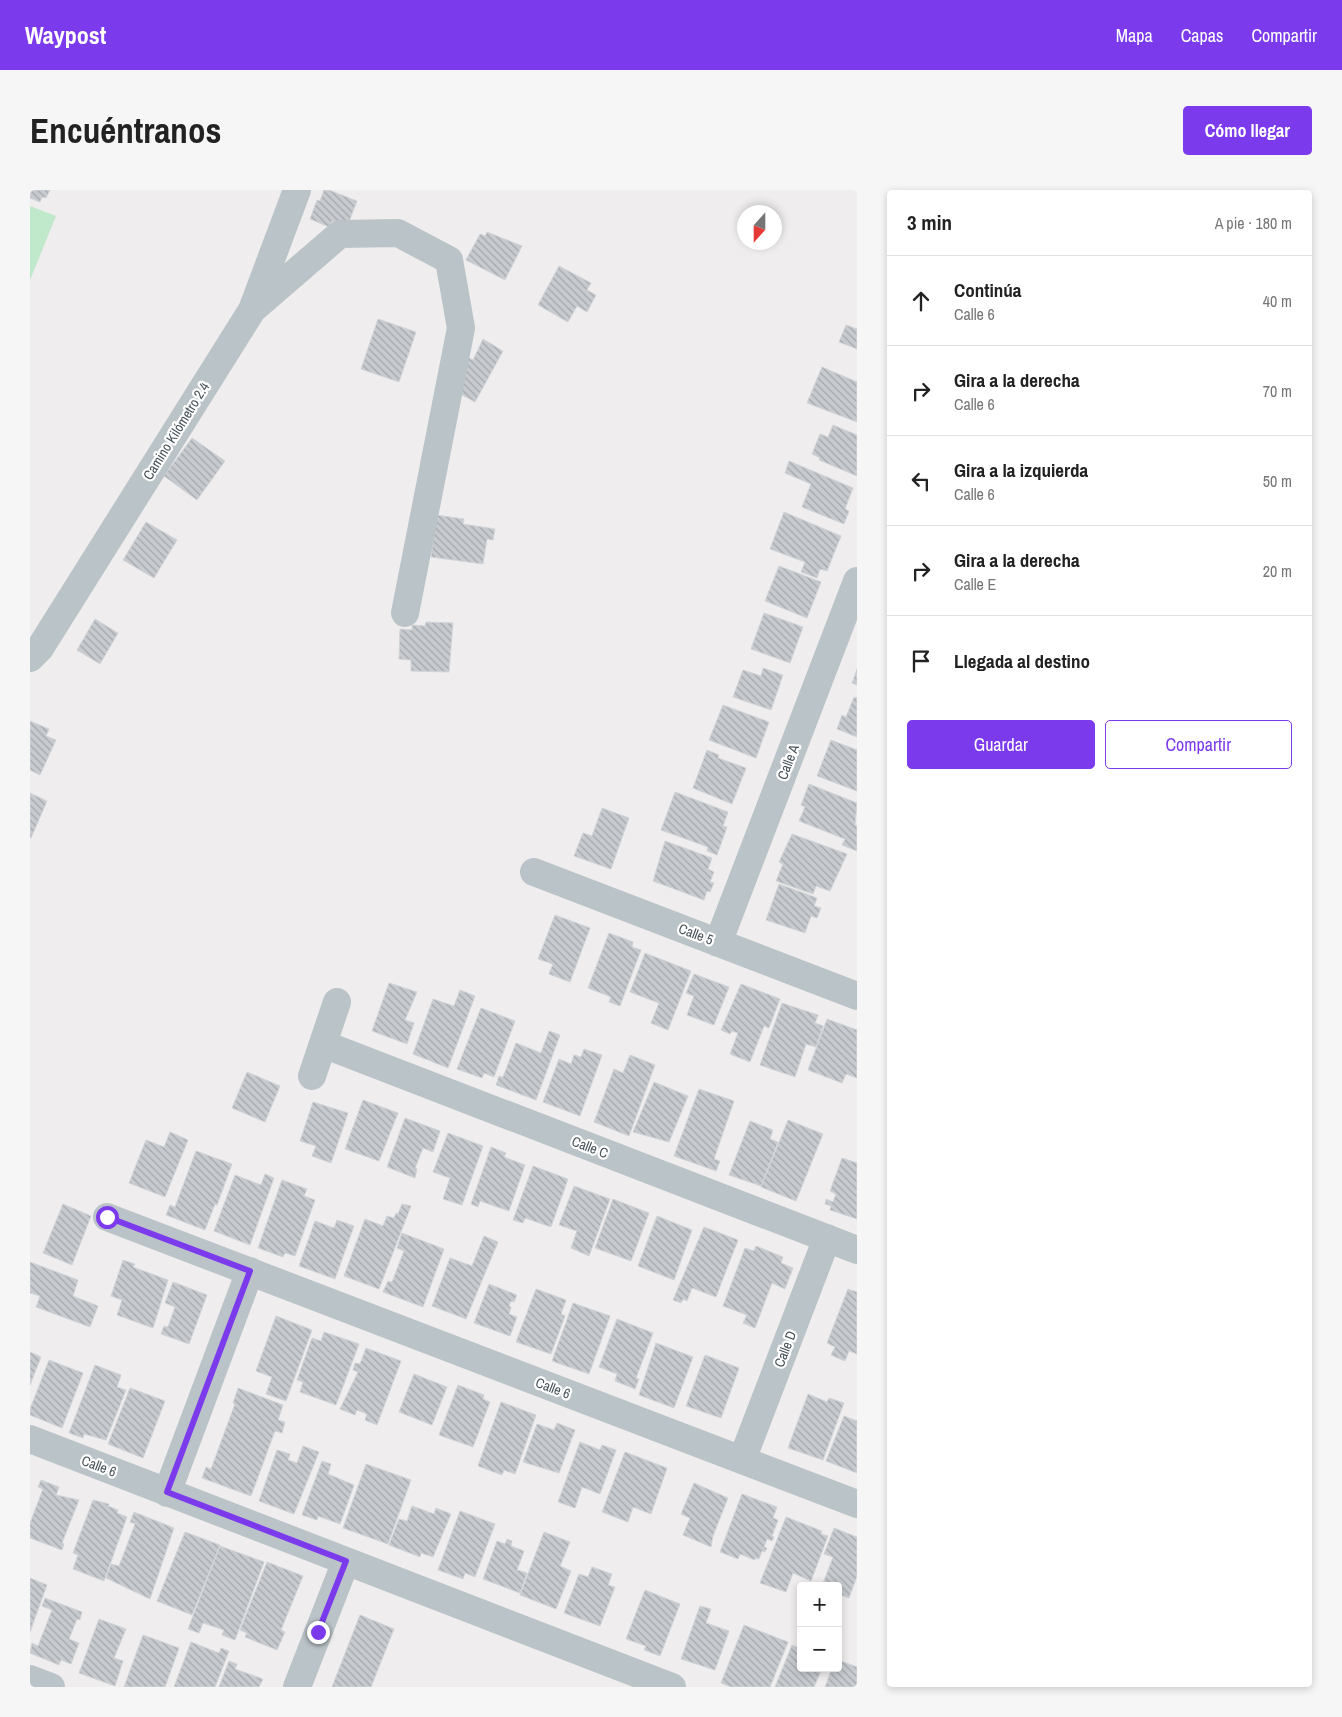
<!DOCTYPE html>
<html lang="es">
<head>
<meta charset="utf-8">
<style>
	:root { --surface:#fff; --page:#f6f6f6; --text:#222; --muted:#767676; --line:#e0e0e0; --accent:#7c3aed }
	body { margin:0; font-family:"Archivo Narrow",sans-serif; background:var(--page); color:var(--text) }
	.controls { position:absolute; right:15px; bottom:15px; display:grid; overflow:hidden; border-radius:5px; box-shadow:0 2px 8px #0003 }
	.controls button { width:45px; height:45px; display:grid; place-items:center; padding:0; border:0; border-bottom:1px solid var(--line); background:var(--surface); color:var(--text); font:25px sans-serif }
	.compass { position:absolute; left:707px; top:15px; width:45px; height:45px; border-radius:50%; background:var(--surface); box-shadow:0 2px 8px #0003; rotate:201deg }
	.stop { position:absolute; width:15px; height:15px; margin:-11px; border:4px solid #7c3aed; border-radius:50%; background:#fff }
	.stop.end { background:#7c3aed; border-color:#fff; box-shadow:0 1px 5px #0008 }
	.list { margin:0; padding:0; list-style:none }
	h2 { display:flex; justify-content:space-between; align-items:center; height:65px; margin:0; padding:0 20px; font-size:21px }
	h2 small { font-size:16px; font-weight:400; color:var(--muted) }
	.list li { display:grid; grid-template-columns:32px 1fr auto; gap:15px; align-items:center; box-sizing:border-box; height:90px; padding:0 20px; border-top:1px solid var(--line) }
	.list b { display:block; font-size:19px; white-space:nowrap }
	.list p { margin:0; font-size:16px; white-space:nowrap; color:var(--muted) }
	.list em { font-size:16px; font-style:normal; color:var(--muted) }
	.actions { display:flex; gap:10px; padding:15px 20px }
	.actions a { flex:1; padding:11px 0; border:1px solid var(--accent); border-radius:5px; text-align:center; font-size:18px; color:var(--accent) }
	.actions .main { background:var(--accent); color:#fff }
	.icon { flex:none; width:28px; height:28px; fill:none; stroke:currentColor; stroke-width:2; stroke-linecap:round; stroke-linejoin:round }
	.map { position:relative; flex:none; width:827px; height:1497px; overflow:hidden; border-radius:5px }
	header { display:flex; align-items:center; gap:30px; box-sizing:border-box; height:70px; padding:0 25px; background:var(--accent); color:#fff }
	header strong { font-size:24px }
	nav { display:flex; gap:28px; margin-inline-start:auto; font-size:18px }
	.intro { display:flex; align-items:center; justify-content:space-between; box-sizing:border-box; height:120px; padding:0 30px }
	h1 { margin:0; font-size:35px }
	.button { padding:12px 22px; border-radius:5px; background:var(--accent); color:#fff; font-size:18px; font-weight:700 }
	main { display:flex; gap:30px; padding:0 30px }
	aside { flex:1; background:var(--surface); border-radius:5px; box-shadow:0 2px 8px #0003 }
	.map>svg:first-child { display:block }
	.green { fill:#c0e8ca }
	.building { fill:url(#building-back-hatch); stroke:#d1d4d8 }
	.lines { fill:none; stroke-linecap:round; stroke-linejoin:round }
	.minor { stroke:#bac3c8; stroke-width:28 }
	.route { stroke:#7c3aed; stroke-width:6 }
	.labels { text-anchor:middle; stroke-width:4.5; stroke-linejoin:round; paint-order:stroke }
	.street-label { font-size:14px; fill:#475258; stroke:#fff }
</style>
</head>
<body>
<header>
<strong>Waypost</strong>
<nav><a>Mapa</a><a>Capas</a><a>Compartir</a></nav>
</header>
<div class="intro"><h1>Encuéntranos</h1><a class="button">Cómo llegar</a></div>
<main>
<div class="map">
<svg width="827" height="1497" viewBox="0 0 827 1497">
	<defs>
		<pattern id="building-back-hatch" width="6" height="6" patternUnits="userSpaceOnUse" patternTransform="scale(1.25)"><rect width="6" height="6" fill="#c7cbcf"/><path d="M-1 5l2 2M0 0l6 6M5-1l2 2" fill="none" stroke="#a3a7ab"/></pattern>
	</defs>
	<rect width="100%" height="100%" fill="#efeded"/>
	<path class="green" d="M 0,16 L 26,26 L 0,90 Z"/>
	<path class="building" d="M 0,0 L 20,0 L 16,8 L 12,7 L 10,12 L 0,8 Z
		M 294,0 L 299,0 L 327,11 L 317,37 L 302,31 L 299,37 L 280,29 L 287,10 L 290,11 Z
		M 457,42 L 492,56 L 475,90 L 436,70 L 450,44 L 455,46 Z
		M 529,76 L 561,93 L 557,100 L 566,105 L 557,122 L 547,116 L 538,132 L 508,115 Z
		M 348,129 L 386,142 L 369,192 L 331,179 Z
		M 816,135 L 827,139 L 827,159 L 809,152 Z
		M 453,149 L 473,161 L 445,212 L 425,201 L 437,167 L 443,170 Z
		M 792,177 L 827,192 L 827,232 L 777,213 Z
		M 803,235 L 827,245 L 827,286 L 789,270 L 790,268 L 782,264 L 790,244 L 798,247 Z
		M 162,248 L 195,271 L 167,310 L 134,286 Z
		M 759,271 L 823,298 L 815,319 L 819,321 L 814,334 L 772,317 L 781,294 L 755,283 Z
		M 754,322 L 811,346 L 797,381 L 790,379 L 787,388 L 771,382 L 775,372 L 740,359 Z
		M 406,325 L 434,329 L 433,334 L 465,339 L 463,350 L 457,349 L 453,374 L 401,367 Z
		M 116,332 L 147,350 L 124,388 L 93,370 Z
		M 749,376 L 791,392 L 777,428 L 735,411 Z
		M 734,423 L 773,437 L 760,473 L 721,459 Z
		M 65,429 L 88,443 L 70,474 L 47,460 Z
		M 396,432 L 423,433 L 419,482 L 381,481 L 381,470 L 369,469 L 370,439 L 382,440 L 382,435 L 395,436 Z
		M 733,478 L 753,485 L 741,520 L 703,507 L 713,480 L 731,486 Z
		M 827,479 L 827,495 L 822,493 Z
		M 824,507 L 827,508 L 827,547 L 807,539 L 812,525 L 816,527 Z
		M 693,515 L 739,532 L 726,568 L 679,550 Z
		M 0,531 L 19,539 L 16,546 L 26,550 L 10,585 L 0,580 Z
		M 801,550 L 827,560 L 827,601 L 787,586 Z
		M 677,560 L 689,565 L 688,568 L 716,578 L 702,614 L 663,598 Z
		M 779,594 L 827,613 L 825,635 L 827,636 L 827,661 L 812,655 L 815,649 L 769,631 L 775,617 L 771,615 Z
		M 645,602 L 698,622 L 693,636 L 697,637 L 687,665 L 677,661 L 678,657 L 631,640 Z
		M 0,603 L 17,611 L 1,648 L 0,648 Z
		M 572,618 L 599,628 L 581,679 L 544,666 L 553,643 L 562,646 Z
		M 762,644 L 817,664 L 800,701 L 786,696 L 783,704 L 746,691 L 753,674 L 749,672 Z
		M 635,651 L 682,668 L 678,679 L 684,682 L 680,692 L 684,693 L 680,702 L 677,701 L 674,710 L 623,691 Z
		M 749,694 L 787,708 L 784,716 L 791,718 L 787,728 L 781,726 L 775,743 L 736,730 Z
		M 525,725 L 560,738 L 540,792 L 519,784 L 523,774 L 508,769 Z
		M 579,743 L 603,752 L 602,757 L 611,760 L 590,816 L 579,812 L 581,807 L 558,798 Z
		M 615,763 L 661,781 L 638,840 L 621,833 L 629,813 L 600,802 Z
		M 664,784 L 699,797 L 684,835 L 657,825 L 664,806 L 656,803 Z
		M 359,793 L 387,802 L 375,830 L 384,833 L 377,854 L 342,841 Z
		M 711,794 L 750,809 L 739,838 L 734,836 L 720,872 L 700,864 L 708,843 L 702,841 L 700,844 L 691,840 Z
		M 430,800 L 445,806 L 418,878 L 383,864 L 403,809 L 424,816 Z
		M 752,813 L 788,825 L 785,833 L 793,836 L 786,857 L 776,854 L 765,887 L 730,875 Z
		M 451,818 L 485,831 L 464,887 L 454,883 L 452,888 L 427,879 Z
		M 797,829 L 827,840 L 827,888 L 816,884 L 812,893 L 778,880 Z
		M 519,841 L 530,845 L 506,910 L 466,895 L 469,886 L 473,887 L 486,853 L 511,863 Z
		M 554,859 L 572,865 L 550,926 L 513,912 L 529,869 L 541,874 L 544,865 L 551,867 Z
		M 600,865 L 625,875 L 599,946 L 564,932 L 584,879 L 593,883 Z
		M 217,882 L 250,896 L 235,932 L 202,918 Z
		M 624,892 L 658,906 L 639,952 L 603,942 Z
		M 669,899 L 704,911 L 684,969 L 690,971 L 686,981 L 644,966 Z
		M 333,910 L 368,923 L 349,971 L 315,959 Z
		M 283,912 L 318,923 L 301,973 L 282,966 L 286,956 L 270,951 Z
		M 375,928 L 410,941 L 403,962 L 393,958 L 385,978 L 387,979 L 385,988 L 357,977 Z
		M 758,930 L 793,944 L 766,1011 L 731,997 Z
		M 720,931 L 743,940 L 740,949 L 748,952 L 731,996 L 699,985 Z
		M 140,942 L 158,950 L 135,1007 L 99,993 L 116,950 L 134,957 Z
		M 418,943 L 453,956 L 432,1015 L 413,1009 L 420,988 L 403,982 Z
		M 461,957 L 476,963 L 474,967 L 495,975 L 479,1021 L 450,1011 L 448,1017 L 441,1014 Z
		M 166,961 L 202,974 L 187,1015 L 185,1014 L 175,1040 L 136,1025 L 140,1015 L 145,1017 Z
		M 812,968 L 827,973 L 827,1029 L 800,1020 L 801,1016 L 795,1014 L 796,1009 L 803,1012 L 806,1004 L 800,1001 Z
		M 503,976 L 538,989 L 521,1037 L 495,1028 L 493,1033 L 483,1030 Z
		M 235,984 L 244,988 L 220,1055 L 184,1041 L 205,985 L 231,995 Z
		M 252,990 L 277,999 L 274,1006 L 285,1010 L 265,1066 L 255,1063 L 253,1067 L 228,1058 Z
		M 544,996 L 580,1009 L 559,1066 L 541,1058 L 547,1041 L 529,1035 Z
		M 583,1009 L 619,1023 L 601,1071 L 565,1058 Z
		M 33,1014 L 61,1026 L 42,1075 L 13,1063 Z
		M 372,1014 L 381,1016 L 349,1099 L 314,1086 L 335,1029 L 353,1036 L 357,1026 L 364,1028 L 366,1023 L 368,1024 Z
		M 627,1026 L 662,1040 L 644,1090 L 608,1076 Z
		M 307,1030 L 324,1036 L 305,1089 L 269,1076 L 285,1031 L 304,1038 Z
		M 674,1037 L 708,1050 L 686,1107 L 662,1098 L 657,1111 L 653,1109 L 651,1113 L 643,1110 Z
		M 372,1043 L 414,1059 L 393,1117 L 353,1102 L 358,1091 L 362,1092 L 374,1061 L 367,1058 Z
		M 454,1046 L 468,1052 L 436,1129 L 402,1116 L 420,1068 L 442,1076 Z
		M 726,1056 L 753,1067 L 751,1073 L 763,1078 L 755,1099 L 742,1093 L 725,1138 L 713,1133 L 717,1125 L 693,1116 L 715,1058 L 724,1061 Z
		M 93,1070 L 105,1074 L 103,1077 L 138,1090 L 123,1138 L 87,1125 L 92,1110 L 81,1106 Z
		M 0,1072 L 48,1090 L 43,1106 L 68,1116 L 60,1137 L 6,1117 L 10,1106 L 0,1103 Z
		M 143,1092 L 177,1105 L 159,1154 L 131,1144 L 134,1136 L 138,1137 L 145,1117 L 135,1113 Z
		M 459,1094 L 487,1105 L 484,1112 L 481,1111 L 479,1116 L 481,1117 L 479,1124 L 487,1127 L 480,1146 L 444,1133 Z
		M 506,1099 L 536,1110 L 531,1124 L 535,1126 L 521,1164 L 486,1152 Z
		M 818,1099 L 827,1102 L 827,1164 L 819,1161 L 815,1171 L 801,1165 L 805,1157 L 797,1153 Z
		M 543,1113 L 580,1126 L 559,1184 L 522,1171 Z
		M 246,1126 L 282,1140 L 256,1211 L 236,1204 L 242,1187 L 226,1181 Z
		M 587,1129 L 623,1143 L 606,1188 L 609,1189 L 605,1199 L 585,1191 L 587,1184 L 569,1177 Z
		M 294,1142 L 329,1154 L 306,1215 L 270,1202 L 273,1192 L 267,1190 L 282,1148 L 291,1151 Z
		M 626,1153 L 663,1167 L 644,1218 L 609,1205 Z
		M 336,1158 L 371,1171 L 347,1235 L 335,1230 L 337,1224 L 327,1220 L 325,1225 L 310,1219 L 328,1182 L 323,1180 L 325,1173 L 330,1174 Z
		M 0,1162 L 11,1167 L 0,1195 Z
		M 675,1165 L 709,1178 L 691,1228 L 656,1216 Z
		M 19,1170 L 53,1183 L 32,1238 L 0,1225 L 0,1219 Z
		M 65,1175 L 91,1185 L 87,1197 L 96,1200 L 76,1250 L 54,1244 L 53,1248 L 39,1243 Z
		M 384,1184 L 417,1197 L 402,1235 L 369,1222 Z
		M 428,1195 L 454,1205 L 453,1209 L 460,1212 L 443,1257 L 409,1245 Z
		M 100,1198 L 135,1211 L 113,1268 L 78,1254 Z
		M 208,1198 L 253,1215 L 248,1230 L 255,1232 L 252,1243 L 245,1241 L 221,1306 L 172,1288 L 176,1277 L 181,1279 L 205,1214 L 203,1213 Z
		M 778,1204 L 797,1212 L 799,1208 L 814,1213 L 793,1270 L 758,1258 Z
		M 471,1212 L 506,1225 L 485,1284 L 474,1280 L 472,1285 L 448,1276 Z
		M 814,1226 L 827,1231 L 827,1283 L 796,1271 Z
		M 527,1233 L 545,1240 L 529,1283 L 493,1272 L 507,1234 L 524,1240 Z
		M 550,1252 L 570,1260 L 572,1255 L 586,1260 L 570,1304 L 552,1297 L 545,1318 L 528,1312 Z
		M 273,1256 L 289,1262 L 264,1324 L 229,1311 L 247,1260 L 260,1264 L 258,1270 L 267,1273 Z
		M 595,1262 L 637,1278 L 621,1324 L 603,1317 L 598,1332 L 572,1322 Z
		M 292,1271 L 301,1274 L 298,1284 L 324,1295 L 310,1334 L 288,1326 L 287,1330 L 272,1325 Z
		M 336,1274 L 381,1290 L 358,1354 L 313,1338 Z
		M 11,1290 L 29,1297 L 26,1305 L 49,1310 L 32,1353 L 34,1354 L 32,1360 L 0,1348 L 0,1333 L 13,1299 L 8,1297 Z
		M 664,1293 L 698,1308 L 683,1346 L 681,1357 L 653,1345 L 660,1328 L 651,1324 Z
		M 712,1304 L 747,1317 L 743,1328 L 748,1330 L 742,1346 L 744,1347 L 742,1351 L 737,1349 L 734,1357 L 737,1358 L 735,1362 L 732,1361 L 729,1369 L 725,1368 L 725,1370 L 710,1364 L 708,1369 L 690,1362 Z
		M 63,1310 L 79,1314 L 78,1316 L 88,1320 L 87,1323 L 97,1327 L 74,1391 L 43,1379 L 48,1365 L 43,1363 Z
		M 382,1316 L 404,1324 L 406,1318 L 421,1324 L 403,1367 L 391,1363 L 390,1367 L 359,1355 L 369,1329 L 377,1331 Z
		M 430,1321 L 465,1334 L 445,1387 L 435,1383 L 433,1389 L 408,1380 Z
		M 104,1322 L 144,1338 L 120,1409 L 76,1388 L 81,1374 L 89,1376 L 105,1334 L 100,1332 Z
		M 756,1327 L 792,1341 L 791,1344 L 798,1346 L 781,1391 L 763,1383 L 756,1402 L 730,1393 Z
		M 804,1338 L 827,1347 L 827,1386 L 819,1408 L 808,1404 L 808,1396 L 792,1396 L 803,1367 L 794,1364 Z
		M 155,1342 L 190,1355 L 162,1425 L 127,1411 Z
		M 514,1342 L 540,1352 L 530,1376 L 541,1381 L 526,1419 L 490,1405 Z
		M 477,1349 L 482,1351 L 481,1356 L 494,1361 L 487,1380 L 497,1383 L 490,1403 L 453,1389 L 467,1351 L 475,1354 Z
		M 190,1356 L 234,1372 L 205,1450 L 192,1445 L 194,1440 L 173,1433 L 169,1443 L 158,1439 Z
		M 237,1372 L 273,1386 L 251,1440 L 255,1442 L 247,1460 L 215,1447 L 217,1443 L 210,1440 Z
		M 562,1377 L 582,1384 L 578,1395 L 585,1397 L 570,1436 L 534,1423 L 549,1384 L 558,1387 Z
		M 0,1388 L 17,1395 L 0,1442 Z
		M 615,1400 L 650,1414 L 630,1466 L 614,1460 L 616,1456 L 596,1449 Z
		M 15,1408 L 52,1422 L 50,1430 L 47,1429 L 39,1449 L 49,1453 L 41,1474 L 31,1470 L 29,1475 L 0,1463 L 2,1453 L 8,1456 L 22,1420 L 12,1416 Z
		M 670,1416 L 681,1419 L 676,1433 L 699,1441 L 685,1480 L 651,1469 Z
		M 330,1425 L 364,1439 L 341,1497 L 302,1497 Z
		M 69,1429 L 96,1439 L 84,1468 L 93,1471 L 85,1496 L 49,1483 Z
		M 714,1435 L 758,1452 L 740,1497 L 701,1497 L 691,1493 Z
		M 113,1445 L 149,1458 L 135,1497 L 94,1497 Z
		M 161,1452 L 189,1463 L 191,1458 L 199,1461 L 185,1497 L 144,1497 Z
		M 762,1455 L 771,1459 L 771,1478 L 785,1478 L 791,1481 L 784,1497 L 745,1497 Z
		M 808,1470 L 827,1477 L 827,1497 L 795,1497 L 802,1478 L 808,1478 Z
		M 199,1471 L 207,1474 L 205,1479 L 233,1489 L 229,1497 L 189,1497 Z"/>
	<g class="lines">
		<path class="minor" d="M 222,120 L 310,44 L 368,43 L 419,70 L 431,138 L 375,423
			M 0,468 L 10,458 L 222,120 L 267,0
			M 504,682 L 827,806
			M 688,753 L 827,391
			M 293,854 L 827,1060
			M 282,886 L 307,812
			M 77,1027 L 827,1314
			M 0,1249 L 642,1497
			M 712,1270 L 797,1048
			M 137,1303 L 220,1081
			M 0,1489 L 21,1497
			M 267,1497 L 316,1371"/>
	</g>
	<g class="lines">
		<path class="route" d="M 77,1027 L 220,1081 L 137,1302 L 316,1371 L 288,1442"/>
	</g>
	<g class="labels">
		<g class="street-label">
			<text transform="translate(146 241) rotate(-58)" y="5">Camino Kilómetro 2.4</text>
			<text transform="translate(758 572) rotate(-69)" y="5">Calle A</text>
			<text transform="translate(666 744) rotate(21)" y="5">Calle 5</text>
			<text transform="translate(560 957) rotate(21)" y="5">Calle C</text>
			<text transform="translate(755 1159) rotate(-69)" y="5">Calle D</text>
			<text transform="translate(523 1198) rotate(21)" y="5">Calle 6</text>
			<text transform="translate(69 1276) rotate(21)" y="5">Calle 6</text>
		</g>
	</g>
</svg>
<div class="controls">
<button>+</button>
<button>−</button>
</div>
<svg class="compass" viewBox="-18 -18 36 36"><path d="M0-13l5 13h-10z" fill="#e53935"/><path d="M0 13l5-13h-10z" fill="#767676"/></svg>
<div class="stop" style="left:77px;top:1027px"></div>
<div class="stop end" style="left:288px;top:1442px"></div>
</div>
<aside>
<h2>3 min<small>A pie · 180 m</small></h2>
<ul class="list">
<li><svg class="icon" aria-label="ahead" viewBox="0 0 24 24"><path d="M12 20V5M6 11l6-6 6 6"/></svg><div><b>Continúa</b><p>Calle 6</p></div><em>40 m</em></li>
<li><svg class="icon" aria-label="right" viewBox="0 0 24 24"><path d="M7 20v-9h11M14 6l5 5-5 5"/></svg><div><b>Gira a la derecha</b><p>Calle 6</p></div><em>70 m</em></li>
<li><svg class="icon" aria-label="left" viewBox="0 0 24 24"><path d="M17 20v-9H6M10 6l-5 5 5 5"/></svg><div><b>Gira a la izquierda</b><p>Calle 6</p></div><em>50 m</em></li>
<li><svg class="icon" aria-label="right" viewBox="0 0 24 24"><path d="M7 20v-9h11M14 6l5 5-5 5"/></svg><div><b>Gira a la derecha</b><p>Calle E</p></div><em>20 m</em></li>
<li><svg class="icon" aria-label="arrive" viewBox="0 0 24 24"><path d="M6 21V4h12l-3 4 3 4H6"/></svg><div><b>Llegada al destino</b></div></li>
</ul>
<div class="actions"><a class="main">Guardar</a><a>Compartir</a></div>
</aside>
</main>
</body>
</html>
